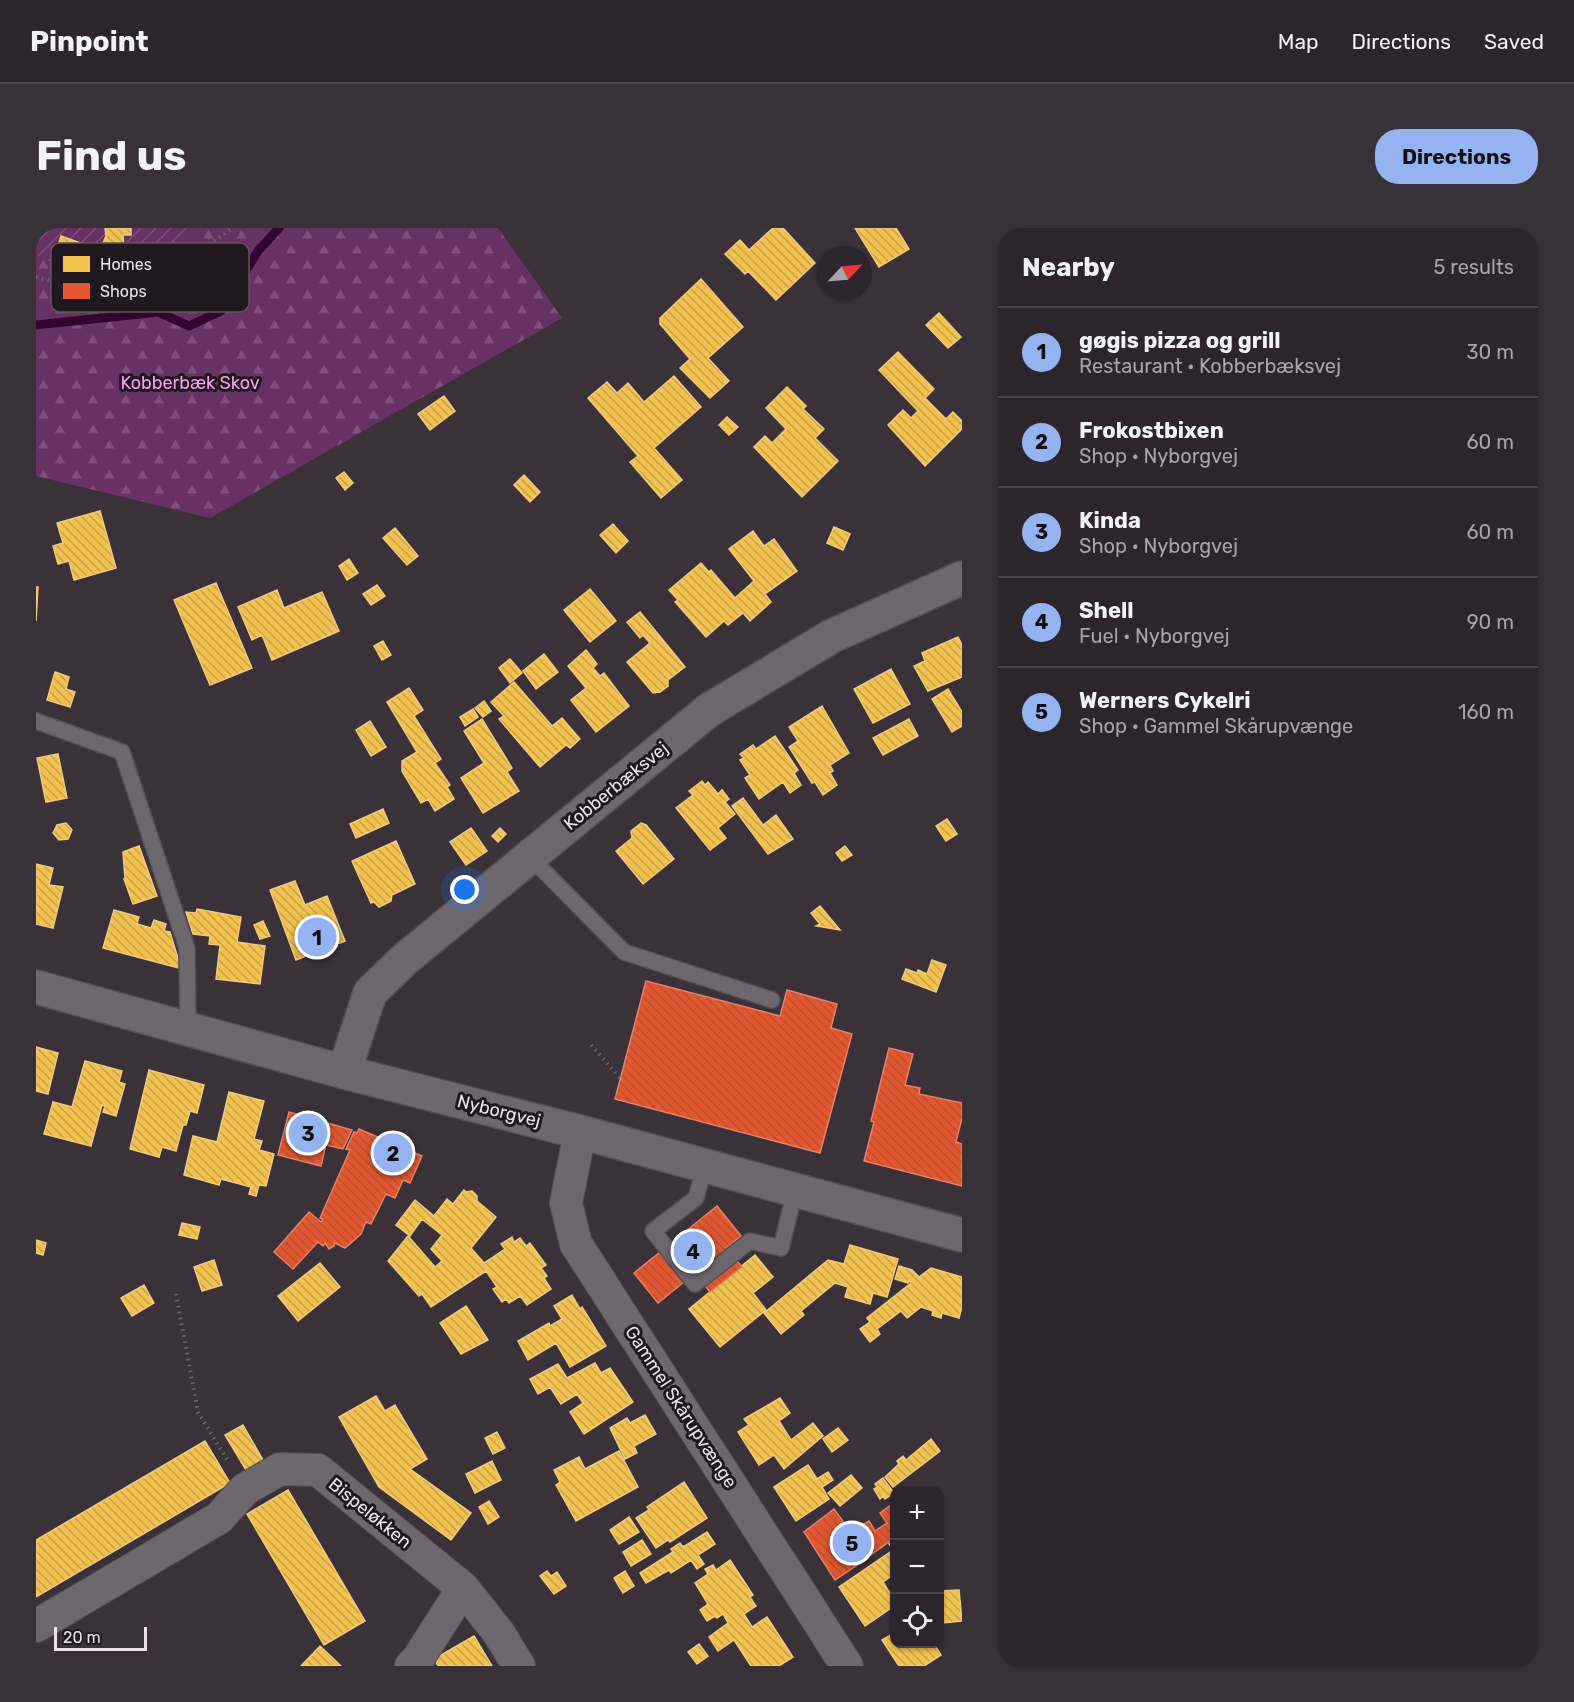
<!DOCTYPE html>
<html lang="en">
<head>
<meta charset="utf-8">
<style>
	:root { --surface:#2c252b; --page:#383137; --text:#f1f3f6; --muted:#a6a5a9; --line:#484247; --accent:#95b2f1 }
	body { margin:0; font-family:Rubik,sans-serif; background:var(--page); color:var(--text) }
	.controls { position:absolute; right:18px; bottom:18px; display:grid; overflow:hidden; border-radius:12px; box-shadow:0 2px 4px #0004 }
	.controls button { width:54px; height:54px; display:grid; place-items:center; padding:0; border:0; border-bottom:2px solid var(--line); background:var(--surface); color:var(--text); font:30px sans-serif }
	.compass { position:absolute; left:782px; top:18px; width:54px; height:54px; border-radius:50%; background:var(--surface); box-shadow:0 2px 4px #0004; rotate:64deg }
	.scale { position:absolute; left:18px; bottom:15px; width:93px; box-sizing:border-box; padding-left:6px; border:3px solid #ede2ec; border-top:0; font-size:16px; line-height:21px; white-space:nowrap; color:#ede2ec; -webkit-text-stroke:4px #20181f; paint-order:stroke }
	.you { position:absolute; left:429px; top:662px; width:21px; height:21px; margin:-15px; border:4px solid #fff; border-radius:50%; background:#1a73e8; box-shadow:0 0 0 9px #1a73e833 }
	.badge { display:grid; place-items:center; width:39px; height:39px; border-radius:50%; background:var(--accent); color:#111; font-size:20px; font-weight:700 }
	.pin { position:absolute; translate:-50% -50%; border:3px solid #fff; box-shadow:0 2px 6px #0006 }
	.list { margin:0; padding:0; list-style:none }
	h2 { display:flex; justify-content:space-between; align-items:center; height:78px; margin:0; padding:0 24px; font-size:26px }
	h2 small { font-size:20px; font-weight:400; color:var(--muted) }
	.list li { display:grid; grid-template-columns:39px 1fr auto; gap:18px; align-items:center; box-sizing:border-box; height:90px; padding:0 24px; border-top:2px solid var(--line) }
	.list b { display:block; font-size:22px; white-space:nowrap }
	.list p { margin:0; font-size:20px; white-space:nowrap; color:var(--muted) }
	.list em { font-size:20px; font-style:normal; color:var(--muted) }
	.icon { flex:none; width:33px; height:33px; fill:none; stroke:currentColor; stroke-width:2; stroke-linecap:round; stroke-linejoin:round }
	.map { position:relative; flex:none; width:926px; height:1438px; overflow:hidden; border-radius:24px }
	header { display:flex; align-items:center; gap:36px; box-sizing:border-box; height:84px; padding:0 30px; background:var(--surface); border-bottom:2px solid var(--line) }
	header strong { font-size:28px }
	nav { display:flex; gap:33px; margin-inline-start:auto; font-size:21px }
	.intro { display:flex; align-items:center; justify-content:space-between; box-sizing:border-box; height:144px; padding:0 36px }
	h1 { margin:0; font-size:42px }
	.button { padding:15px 27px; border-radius:24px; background:var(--accent); color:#111; font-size:21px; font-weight:700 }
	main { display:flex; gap:36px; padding:0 36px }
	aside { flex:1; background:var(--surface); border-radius:24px; box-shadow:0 2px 4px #0004 }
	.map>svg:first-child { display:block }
	.forest { fill:url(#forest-firs) }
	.garden { fill:url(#garden-furrows) }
	.homes { fill:url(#homes-back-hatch); stroke:#f0cb7d; stroke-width:1.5 }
	.shops { fill:url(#shops-back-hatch); stroke:#e78167; stroke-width:1.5 }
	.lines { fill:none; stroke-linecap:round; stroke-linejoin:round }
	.stream { stroke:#31052f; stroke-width:9 }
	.service-casing { stroke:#564e55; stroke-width:18 }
	.minor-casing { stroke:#564e55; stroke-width:34 }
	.tertiary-casing { stroke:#564e55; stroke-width:36 }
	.path { stroke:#6d676d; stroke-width:4; stroke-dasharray:1.5 4.5; stroke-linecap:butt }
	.service { stroke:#6f676e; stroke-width:15 }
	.minor { stroke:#6f676e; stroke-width:32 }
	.tertiary { stroke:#6f676e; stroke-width:33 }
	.labels { text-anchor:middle; stroke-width:6; stroke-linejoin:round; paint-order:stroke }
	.park-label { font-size:18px; fill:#fa9ff2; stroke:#20181f }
	.street-label { font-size:18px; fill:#ede2ec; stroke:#20181f }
	.key { fill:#20181f; stroke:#5e555c; stroke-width:1.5 }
	.key-label { font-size:16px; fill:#ede2ec }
</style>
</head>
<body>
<header>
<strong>Pinpoint</strong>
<nav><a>Map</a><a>Directions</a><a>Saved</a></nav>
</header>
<div class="intro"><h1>Find us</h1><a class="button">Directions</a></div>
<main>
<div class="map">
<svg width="926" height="1438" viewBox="0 0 926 1438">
	<defs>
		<pattern id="forest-firs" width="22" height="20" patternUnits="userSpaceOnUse" patternTransform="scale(1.5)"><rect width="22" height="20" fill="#673263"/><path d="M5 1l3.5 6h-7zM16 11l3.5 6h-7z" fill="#7d4f7a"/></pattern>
		<pattern id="garden-furrows" width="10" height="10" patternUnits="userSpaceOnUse" patternTransform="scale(1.5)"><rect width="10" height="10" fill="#673263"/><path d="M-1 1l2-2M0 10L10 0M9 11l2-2" fill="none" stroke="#7d4f7a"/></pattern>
		<pattern id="homes-back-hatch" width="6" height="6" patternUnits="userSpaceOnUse" patternTransform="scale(1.5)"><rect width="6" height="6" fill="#f2c14e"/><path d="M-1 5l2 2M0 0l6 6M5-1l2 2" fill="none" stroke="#c7a24c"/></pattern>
		<pattern id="shops-back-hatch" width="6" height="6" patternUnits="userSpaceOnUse" patternTransform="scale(1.5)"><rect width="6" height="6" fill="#e4572e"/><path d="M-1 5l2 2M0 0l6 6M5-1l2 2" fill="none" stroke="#b55136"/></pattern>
	</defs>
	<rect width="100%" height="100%" fill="#3a3139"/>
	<path class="forest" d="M 163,0 L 462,0 L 526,90 L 174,290 L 0,248 L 0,28 L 33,42 L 130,31 Z"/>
	<path class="garden" d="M 0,0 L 163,0 L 130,31 L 33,42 L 0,28 Z"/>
	<path class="homes" d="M 69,0 L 95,0 L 95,7 L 87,7 L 89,36 L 74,36 L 73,24 L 63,24 L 70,8 Z
		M 737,0 L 747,0 L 779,35 L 740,72 L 712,43 L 709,46 L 689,26 L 704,12 L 713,22 Z
		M 819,0 L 860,0 L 873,21 L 843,39 Z
		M 25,8 L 50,17 L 44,33 L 20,25 Z
		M 665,51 L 707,99 L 672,130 L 693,153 L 674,170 L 644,140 L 654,131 L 624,96 L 624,90 Z
		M 903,85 L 925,109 L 912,120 L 890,97 Z
		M 862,124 L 898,161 L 889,170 L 910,191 L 917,184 L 926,193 L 926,201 L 889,238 L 852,197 L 867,182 L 875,190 L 882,183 L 843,142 Z
		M 638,148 L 665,179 L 618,220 L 646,252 L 625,270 L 594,234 L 602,228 L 552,170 L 571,154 L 581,165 L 592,155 L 608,174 Z
		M 751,159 L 770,178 L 767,181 L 788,201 L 779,210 L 802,233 L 766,269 L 718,219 L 729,208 L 736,215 L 750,201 L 730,180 Z
		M 408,168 L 419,183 L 394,202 L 382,186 Z
		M 691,189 L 702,199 L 693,207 L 683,197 Z
		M 308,244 L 317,255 L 309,262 L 300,250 Z
		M 488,247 L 504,264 L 494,274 L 478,257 Z
		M 64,283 L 80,340 L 38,352 L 33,333 L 22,336 L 17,318 L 27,315 L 21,295 Z
		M 577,296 L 592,313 L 580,325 L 564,307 Z
		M 798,299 L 814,306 L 807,322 L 791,315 Z
		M 359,300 L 382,328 L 371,337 L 347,310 Z
		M 717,303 L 728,318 L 738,311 L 761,343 L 729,366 L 735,374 L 714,393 L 707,385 L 692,397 L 688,393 L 670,409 L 639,374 L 642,372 L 633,362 L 665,335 L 673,344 L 675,342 L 699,370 L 718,353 L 693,321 Z
		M 313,331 L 322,345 L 311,352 L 303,338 Z
		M 180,355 L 216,440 L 174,457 L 138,372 Z
		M 341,357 L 349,368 L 335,377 L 327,366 Z
		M 0,359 L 2,359 L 0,393 Z
		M 554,361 L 580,393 L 554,414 L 528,382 Z
		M 241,362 L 248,380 L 286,364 L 303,403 L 236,432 L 226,407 L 216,412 L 202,379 Z
		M 604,384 L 649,439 L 632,452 L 632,458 L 624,464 L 617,465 L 591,434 L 614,415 L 607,407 L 604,410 L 591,394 Z
		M 922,409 L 926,417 L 926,449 L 892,463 L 878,438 L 889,433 L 886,425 Z
		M 347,413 L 355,427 L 346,432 L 338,418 Z
		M 550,422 L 561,436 L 557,440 L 564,448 L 568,445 L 593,478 L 560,504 L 535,472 L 550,460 L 532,438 Z
		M 508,426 L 522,444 L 500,461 L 487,443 Z
		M 474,431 L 486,445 L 474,455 L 463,440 Z
		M 855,441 L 874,476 L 837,495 L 818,461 Z
		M 19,444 L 33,449 L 30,461 L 39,464 L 34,479 L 11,472 Z
		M 478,454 L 516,498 L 526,490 L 544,511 L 534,520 L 530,517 L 504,539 L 463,491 L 468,488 L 455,474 Z
		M 373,460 L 387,482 L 378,488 L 405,531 L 399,535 L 414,557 L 411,559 L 418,571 L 399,583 L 392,571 L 385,575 L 366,543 L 366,533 L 381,524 L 351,474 Z
		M 912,461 L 926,484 L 926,498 L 916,504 L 896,471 Z
		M 448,473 L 455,483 L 447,489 L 439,480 Z
		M 786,478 L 813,525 L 794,537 L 797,543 L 794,545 L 801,557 L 787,567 L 779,554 L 776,555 L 753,519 L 762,513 L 753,499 Z
		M 437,481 L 442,489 L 429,498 L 424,489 Z
		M 446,491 L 476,540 L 471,544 L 483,563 L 447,585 L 425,550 L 448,535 L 428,503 Z
		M 873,491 L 882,508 L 847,527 L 837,510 Z
		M 334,493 L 350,519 L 335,528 L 320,502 Z
		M 739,508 L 762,542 L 758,545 L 765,557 L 754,565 L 747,554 L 723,571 L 709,550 L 714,547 L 704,532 L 708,530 L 704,526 L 717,517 L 720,521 Z
		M 22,526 L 31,570 L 10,574 L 1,530 Z
		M 666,553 L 669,557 L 672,554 L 682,566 L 686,562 L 693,571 L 689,574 L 699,586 L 682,600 L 690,610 L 674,622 L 640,580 L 657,567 L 653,563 Z
		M 707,570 L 727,597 L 740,587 L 757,611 L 732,626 L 696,578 Z
		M 347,581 L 353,595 L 320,610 L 314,596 Z
		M 911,591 L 921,606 L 910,613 L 900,598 Z
		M 30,595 L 36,602 L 32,611 L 23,612 L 17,605 L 21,597 Z
		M 605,595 L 610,597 L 638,631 L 607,656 L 580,623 L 596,610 L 595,603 Z
		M 435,600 L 451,623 L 430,637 L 414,614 Z
		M 464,600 L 470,606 L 462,614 L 456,608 Z
		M 360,613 L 379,656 L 356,667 L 355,673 L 343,679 L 338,674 L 335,675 L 316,633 Z
		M 103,618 L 121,668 L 97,676 L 88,651 L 89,650 L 87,624 Z
		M 809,618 L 816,627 L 806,633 L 800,625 Z
		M 0,636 L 17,640 L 13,657 L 27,659 L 17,700 L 0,696 Z
		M 259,653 L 269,677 L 291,668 L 309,713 L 260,732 L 234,662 Z
		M 784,678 L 804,702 L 780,698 L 784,696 L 775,685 Z
		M 161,681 L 205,689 L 201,714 L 229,718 L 224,756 L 180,751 L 184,717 L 173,716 L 174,708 L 157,706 L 150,684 L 160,685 Z
		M 78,682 L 103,689 L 101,696 L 115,700 L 118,692 L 130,696 L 128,703 L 134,704 L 144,737 L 143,740 L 67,720 Z
		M 227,693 L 234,708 L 224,711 L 218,697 Z
		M 896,732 L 910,737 L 900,764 L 866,751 L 870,741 L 881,745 L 882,742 L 891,746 Z
		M 0,819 L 22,825 L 12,866 L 0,863 Z
		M 49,833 L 86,843 L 83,854 L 89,856 L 80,888 L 67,884 L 69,878 L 66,877 L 55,918 L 8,906 L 17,874 L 36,879 Z
		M 113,842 L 168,857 L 161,885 L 154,883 L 150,897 L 147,897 L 140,923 L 126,919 L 123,929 L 94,921 Z
		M 193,864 L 228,873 L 218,911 L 226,913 L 223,922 L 238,926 L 230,958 L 223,957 L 220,968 L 213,966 L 215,959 L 185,951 L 183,957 L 148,947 L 157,908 L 181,914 Z
		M 428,962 L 430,964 L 436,963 L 441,968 L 441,973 L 460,989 L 435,1020 L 448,1035 L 469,1021 L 465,1016 L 476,1009 L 478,1014 L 484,1010 L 490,1018 L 494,1015 L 510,1037 L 505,1040 L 511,1048 L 508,1050 L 515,1061 L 491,1077 L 484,1068 L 473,1075 L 470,1071 L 466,1074 L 457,1061 L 461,1059 L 450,1043 L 395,1079 L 386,1066 L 383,1068 L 352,1033 L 372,1008 L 399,1039 L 406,1033 L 395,1021 L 406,1007 L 386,991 L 374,1008 L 360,997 L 379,972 L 398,988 L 411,971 L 417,976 Z
		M 146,995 L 164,999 L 161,1011 L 143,1007 Z
		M 0,1012 L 10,1015 L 7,1027 L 0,1025 Z
		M 814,1017 L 862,1031 L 851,1069 L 837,1065 L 834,1076 L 809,1069 L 812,1059 L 799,1055 L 765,1083 L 768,1087 L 745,1106 L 728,1085 L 792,1032 L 808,1036 Z
		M 719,1027 L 737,1049 L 717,1065 L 730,1082 L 684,1119 L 653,1081 Z
		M 178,1032 L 186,1057 L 166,1063 L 158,1039 Z
		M 284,1035 L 304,1059 L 262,1093 L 242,1068 Z
		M 863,1038 L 876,1042 L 883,1049 L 895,1040 L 926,1049 L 926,1079 L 923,1090 L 906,1085 L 905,1090 L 896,1087 L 897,1083 L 885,1079 L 871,1090 L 865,1083 L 841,1101 L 844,1106 L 834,1114 L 824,1101 L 834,1094 L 831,1090 L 875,1055 L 873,1052 L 872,1055 L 859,1051 Z
		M 108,1057 L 118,1075 L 96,1088 L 85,1070 Z
		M 536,1067 L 544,1081 L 546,1079 L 570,1118 L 534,1139 L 520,1115 L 492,1132 L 482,1113 L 513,1095 L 514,1098 L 526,1091 L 518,1078 Z
		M 430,1078 L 452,1112 L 425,1126 L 404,1095 Z
		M 559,1135 L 565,1145 L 574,1140 L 597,1174 L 548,1206 L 534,1184 L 547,1175 L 541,1166 L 525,1176 L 514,1159 L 502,1166 L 494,1151 L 522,1136 L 531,1150 Z
		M 340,1168 L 349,1183 L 359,1177 L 391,1231 L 374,1241 L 435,1285 L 415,1312 L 343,1259 L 303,1189 Z
		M 744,1170 L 754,1185 L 743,1193 L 755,1212 L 777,1195 L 787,1208 L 748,1241 L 738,1227 L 723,1237 L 702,1204 L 713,1197 L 708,1191 Z
		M 609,1187 L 620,1206 L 598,1218 L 601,1225 L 589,1231 L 574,1200 L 591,1190 L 594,1195 Z
		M 207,1197 L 227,1232 L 210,1242 L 189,1207 Z
		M 802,1200 L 812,1212 L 796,1224 L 787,1211 Z
		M 461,1204 L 469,1220 L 457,1226 L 449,1210 Z
		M 895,1211 L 904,1223 L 857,1259 L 849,1249 L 863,1236 L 861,1233 L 867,1228 L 870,1232 Z
		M 169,1213 L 194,1255 L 0,1369 L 0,1312 Z
		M 583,1223 L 602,1259 L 540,1293 L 520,1257 L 524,1254 L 518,1242 L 543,1229 L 549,1241 Z
		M 456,1233 L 465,1252 L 439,1265 L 430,1246 Z
		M 772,1237 L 781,1251 L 792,1244 L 797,1252 L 786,1259 L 793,1271 L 760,1293 L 738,1259 Z
		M 815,1247 L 826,1260 L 804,1278 L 792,1265 Z
		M 847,1250 L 858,1265 L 849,1271 L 847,1268 L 844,1271 L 838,1261 L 841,1259 L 839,1256 Z
		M 648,1254 L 671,1290 L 634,1314 L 632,1312 L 620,1320 L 600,1290 L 613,1282 L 611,1279 Z
		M 252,1262 L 329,1393 L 288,1417 L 211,1286 Z
		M 453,1273 L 463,1289 L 452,1296 L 443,1279 Z
		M 593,1289 L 603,1304 L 583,1316 L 574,1302 Z
		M 671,1304 L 679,1316 L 662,1327 L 668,1336 L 661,1341 L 655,1332 L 635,1345 L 633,1342 L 610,1355 L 604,1345 L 637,1324 L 635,1321 L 644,1315 L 646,1318 L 649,1318 Z
		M 606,1312 L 615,1326 L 595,1338 L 587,1324 Z
		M 858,1312 L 858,1346 L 847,1354 L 858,1372 L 858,1378 L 829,1398 L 803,1359 L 857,1322 L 853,1316 Z
		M 694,1332 L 717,1367 L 714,1369 L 720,1378 L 708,1386 L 716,1399 L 731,1389 L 757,1429 L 743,1438 L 715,1438 L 698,1412 L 682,1423 L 673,1409 L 692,1395 L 687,1386 L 681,1390 L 679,1388 L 671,1393 L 664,1382 L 672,1376 L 659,1355 L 672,1346 L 669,1341 L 677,1337 L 680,1342 Z
		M 511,1343 L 515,1348 L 521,1344 L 530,1358 L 518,1366 L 504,1348 Z
		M 589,1343 L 598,1358 L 587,1365 L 578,1350 Z
		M 923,1362 L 926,1393 L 907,1395 L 904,1363 Z
		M 858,1405 L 858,1416 L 898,1416 L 905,1427 L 888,1438 L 863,1438 L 846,1412 Z
		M 438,1408 L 456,1438 L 402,1438 L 398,1431 Z
		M 663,1416 L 672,1428 L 661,1436 L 652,1424 Z
		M 284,1418 L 305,1438 L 265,1438 Z"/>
	<path class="shops" d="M 610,753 L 744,788 L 751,762 L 801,776 L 795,800 L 816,806 L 784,925 L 579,871 Z
		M 853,820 L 877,826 L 869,857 L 884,860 L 883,866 L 926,875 L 926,890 L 920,914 L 926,916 L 926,958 L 828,933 L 838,894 L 835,893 Z
		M 253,884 L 316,902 L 307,921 L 290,917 L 285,938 L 242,927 Z
		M 323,901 L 386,928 L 374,955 L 367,952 L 359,970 L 350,966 L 335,996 L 330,994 L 325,1006 L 309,1020 L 299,1015 L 298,1018 L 293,1021 L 289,1015 L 287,1018 L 282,1014 L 257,1041 L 238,1024 L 273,984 L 285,994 L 287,991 L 284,990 L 314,922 L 310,921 L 318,904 L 321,905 Z
		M 681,978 L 705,1008 L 690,1020 L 706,1039 L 674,1064 L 659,1045 L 622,1075 L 598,1045 Z
		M 858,1275 L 858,1310 L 835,1327 L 827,1315 L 823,1317 L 832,1330 L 799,1352 L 768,1304 L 798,1281 L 815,1304 L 833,1293 L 839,1303 L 851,1295 L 844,1285 Z"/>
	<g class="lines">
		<path class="stream" d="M 0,97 L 122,84 L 153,98 L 185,83 L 222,23 L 243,0"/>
		<defs>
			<path id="service" d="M 0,493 L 86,524 L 151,720 L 152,801
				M 493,628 L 588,724 L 736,772
				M 669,938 L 660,970 L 617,1003 L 659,1056 L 714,1013 L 745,1020 L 759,963"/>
			<path id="minor" d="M 544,904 L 530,975 L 540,1016 L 811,1438
				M 0,1398 L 183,1290 L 209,1261 L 244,1241 L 282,1242 L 427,1360 L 462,1404 L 483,1438
				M 375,1438 L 382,1431 L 427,1360"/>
			<path id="tertiary" d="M 0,759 L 308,844 L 544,904 L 926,1007
				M 308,844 L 334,765 L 369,731 L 673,482 L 796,408 L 926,350"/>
		</defs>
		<use href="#service" class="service-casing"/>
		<use href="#minor" class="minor-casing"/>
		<use href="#tertiary" class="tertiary-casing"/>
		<path class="path" d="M 0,49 L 50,61 L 101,56 L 136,44 L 196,0
			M 555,817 L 585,851
			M 140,1066 L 162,1184 L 193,1235"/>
		<use href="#service" class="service"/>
		<use href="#minor" class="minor"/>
		<use href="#tertiary" class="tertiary"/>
	</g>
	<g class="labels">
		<g class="park-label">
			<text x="154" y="161">Kobberbæk Skov</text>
		</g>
		<g class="street-label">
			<text transform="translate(580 558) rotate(-39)" y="6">Kobberbæksvej</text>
			<text transform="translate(463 883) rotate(14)" y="6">Nyborgvej</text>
			<text transform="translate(645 1179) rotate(57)" y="6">Gammel Skårupvænge</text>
			<text transform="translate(334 1285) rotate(39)" y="6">Bispeløkken</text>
		</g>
	</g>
	<rect x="15" y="15" width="198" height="69" rx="9" class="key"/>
	<rect x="27" y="28" width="27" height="16" fill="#f2c14e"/>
	<rect x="27" y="55" width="27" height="16" fill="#e4572e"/>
	<g class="key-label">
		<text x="64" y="42">Homes</text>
		<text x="64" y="69">Shops</text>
	</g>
</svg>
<div class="controls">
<button>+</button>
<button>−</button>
<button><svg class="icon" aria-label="locate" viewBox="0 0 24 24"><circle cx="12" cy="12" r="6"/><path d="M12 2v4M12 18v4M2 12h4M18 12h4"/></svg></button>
</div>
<svg class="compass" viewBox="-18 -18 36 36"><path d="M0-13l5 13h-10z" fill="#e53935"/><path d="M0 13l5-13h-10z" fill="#a6a5a9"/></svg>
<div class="scale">20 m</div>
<div class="you"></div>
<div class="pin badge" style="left:281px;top:709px">1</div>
<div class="pin badge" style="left:357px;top:925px">2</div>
<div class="pin badge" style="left:272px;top:905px">3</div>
<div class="pin badge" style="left:657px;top:1023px">4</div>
<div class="pin badge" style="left:816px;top:1315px">5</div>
</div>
<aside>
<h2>Nearby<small>5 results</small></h2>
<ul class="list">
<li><span class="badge">1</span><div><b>gøgis pizza og grill</b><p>Restaurant · Kobberbæksvej</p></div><em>30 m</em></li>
<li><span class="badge">2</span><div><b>Frokostbixen</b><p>Shop · Nyborgvej</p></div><em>60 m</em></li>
<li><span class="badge">3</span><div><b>Kinda</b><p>Shop · Nyborgvej</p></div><em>60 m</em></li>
<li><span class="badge">4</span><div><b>Shell</b><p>Fuel · Nyborgvej</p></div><em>90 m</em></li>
<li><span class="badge">5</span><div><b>Werners Cykelri</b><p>Shop · Gammel Skårupvænge</p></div><em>160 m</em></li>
</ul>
</aside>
</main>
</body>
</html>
